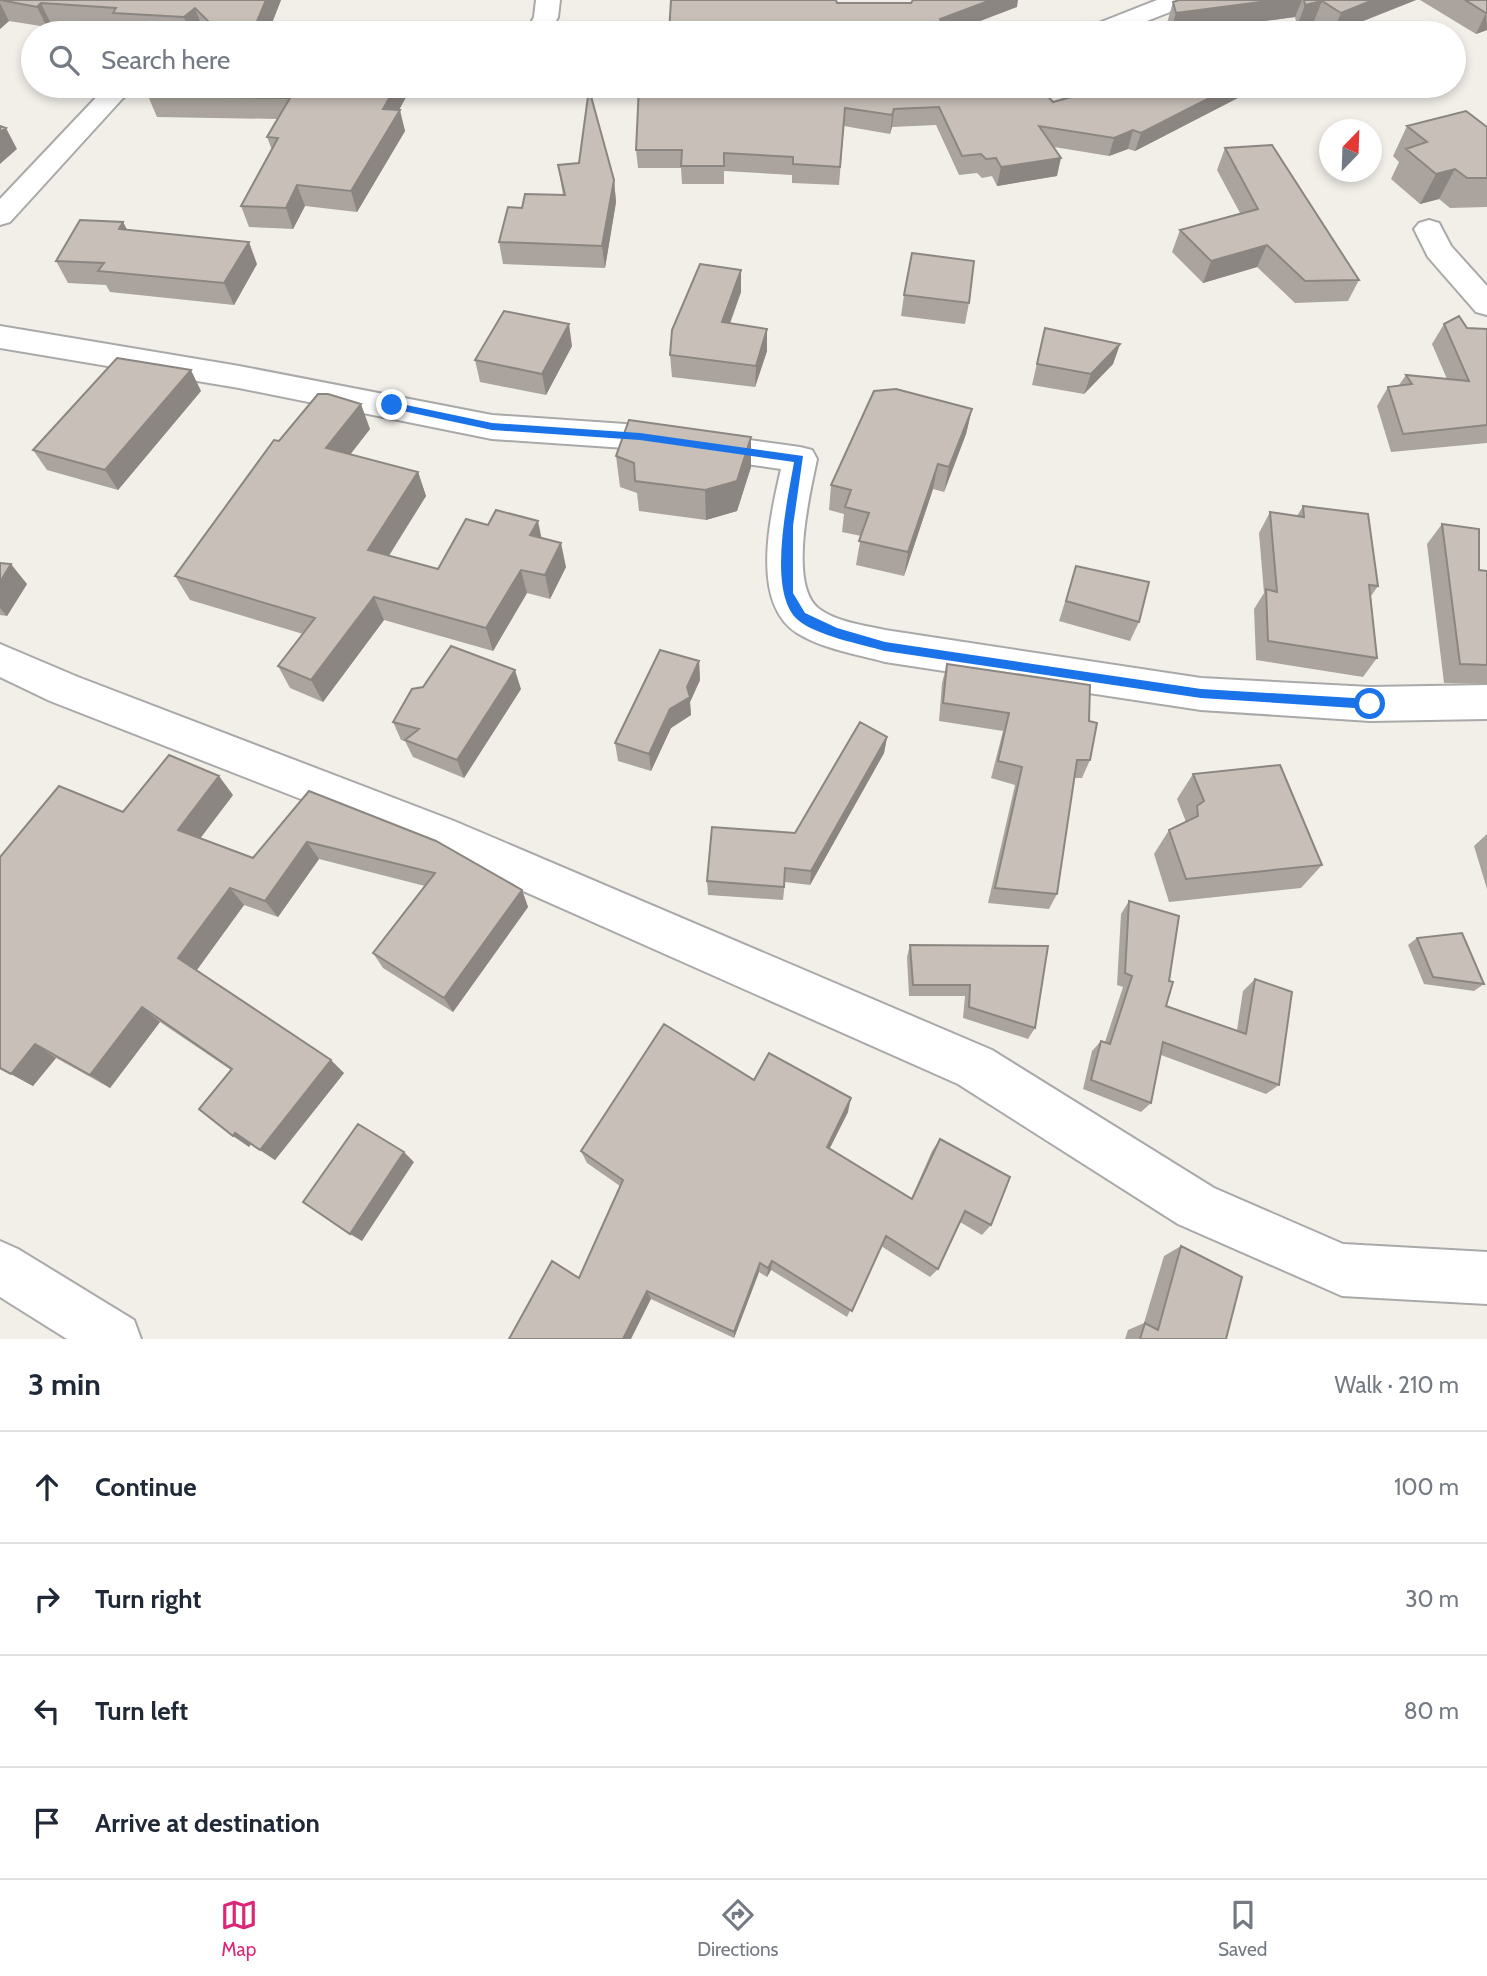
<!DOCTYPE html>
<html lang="en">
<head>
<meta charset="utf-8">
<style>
	:root { --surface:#fff; --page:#f2f2f3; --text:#1f2937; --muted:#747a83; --line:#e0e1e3; --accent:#db2777 }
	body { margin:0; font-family:Cabin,sans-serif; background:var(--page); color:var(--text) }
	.compass { position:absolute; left:1319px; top:119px; width:63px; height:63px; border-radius:50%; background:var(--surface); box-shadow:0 4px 10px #0003; rotate:23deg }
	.stop { position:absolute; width:21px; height:21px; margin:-16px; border:5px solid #1a73e8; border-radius:50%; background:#fff }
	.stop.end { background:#1a73e8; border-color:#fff; box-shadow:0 2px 7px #0008 }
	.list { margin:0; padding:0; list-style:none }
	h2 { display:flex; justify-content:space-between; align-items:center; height:91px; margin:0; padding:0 28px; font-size:30px }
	h2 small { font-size:23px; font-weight:400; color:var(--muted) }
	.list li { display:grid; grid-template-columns:46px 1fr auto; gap:21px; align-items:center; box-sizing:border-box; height:112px; padding:0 28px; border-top:2px solid var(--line) }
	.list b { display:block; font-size:26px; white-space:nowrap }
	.list em { font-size:23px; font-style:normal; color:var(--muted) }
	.icon { flex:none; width:38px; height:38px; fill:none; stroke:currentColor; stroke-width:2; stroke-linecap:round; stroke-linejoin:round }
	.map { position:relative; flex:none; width:1487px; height:1339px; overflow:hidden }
	.search { position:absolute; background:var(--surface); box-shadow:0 4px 10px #0003; left:21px; right:21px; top:21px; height:77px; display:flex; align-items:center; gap:18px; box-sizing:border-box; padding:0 24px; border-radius:38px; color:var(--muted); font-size:26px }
	.sheet { height:539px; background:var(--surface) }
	nav { display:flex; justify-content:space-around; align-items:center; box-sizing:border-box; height:98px; border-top:2px solid var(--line); background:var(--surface); font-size:19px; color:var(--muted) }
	nav a { display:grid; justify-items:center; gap:4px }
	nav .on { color:var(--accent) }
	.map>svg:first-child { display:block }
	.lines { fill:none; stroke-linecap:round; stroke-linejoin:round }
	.street-casing { stroke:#a9a9a9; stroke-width:4 }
	.street { fill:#fff; fill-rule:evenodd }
	.wall { fill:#aba49e }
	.shaded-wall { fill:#8b8681 }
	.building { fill:#c7bfb8; stroke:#8b8681; stroke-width:2 }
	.route { fill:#1a73e8 }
</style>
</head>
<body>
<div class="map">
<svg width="1487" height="1339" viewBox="0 0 1487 1339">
	<rect width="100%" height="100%" fill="#f2efe9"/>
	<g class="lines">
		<defs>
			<path id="street" d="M 536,0 L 560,0 L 558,17 L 550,33 L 526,33 L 534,17 Z
				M 1157,0 L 1191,0 L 1188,5 L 1116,33 L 1083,33 L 1086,28 Z
				M 107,86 L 138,86 L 122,99 L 10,222 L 0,225 L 0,199 Z
				M 1429,220 L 1439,223 L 1451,246 L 1487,286 L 1487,315 L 1476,312 L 1428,257 L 1414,229 L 1419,223 Z
				M 0,326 L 239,366 L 492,415 L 640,425 L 800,447 L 812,450 L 817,459 C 810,493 788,583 818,608 C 836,622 863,625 885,630 L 1201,678 L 1370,687 L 1487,685 L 1487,719 L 1370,721 L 1201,710 L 885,662 C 856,654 823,649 797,633 C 749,602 771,514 781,469 L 640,449 L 492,439 L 239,388 L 0,348 Z
				M 0,644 L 78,677 L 454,821 L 992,1050 L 1214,1188 L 1343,1244 L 1487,1252 L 1487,1304 L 1342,1296 L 1324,1288 L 1178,1224 L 958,1084 L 424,847 L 50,701 L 0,677 Z
				M 0,1241 L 18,1249 L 134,1320 L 141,1339 L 67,1339 L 0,1297 Z"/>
		</defs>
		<use href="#street" class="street-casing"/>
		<use href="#street" class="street"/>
	</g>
	<path class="wall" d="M 0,0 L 281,0 L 268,33 L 204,33 L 206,32 L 203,29 L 197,33 L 122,33 L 120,28 L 51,24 L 47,27 L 9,21 L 0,29 Z
		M 1179,0 L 1416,0 L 1334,33 L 1331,33 L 1314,21 L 1297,26 L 1295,17 L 1177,33 L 1170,33 L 1167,23 L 1173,2 Z
		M 1420,0 L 1487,0 L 1487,30 L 1476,34 Z
		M 412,86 L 399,110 L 405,131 L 357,212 L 305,206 L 293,229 L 249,227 L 241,206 L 272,150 L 267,137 L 278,119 L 157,117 L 148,96 Z
		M 639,86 L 1053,102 L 1261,86 L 1135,151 L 1128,149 L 1109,156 L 1054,147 L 1057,176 L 997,186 L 992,176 L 982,178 L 977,173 L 959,175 L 936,125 L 892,127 L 890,134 L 844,126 L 839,185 L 792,183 L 792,175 L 724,171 L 724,184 L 682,184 L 681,168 L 638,168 L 636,150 Z
		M 1407,126 L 1487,127 L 1487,207 L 1450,208 L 1439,199 L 1420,204 L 1391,179 L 1399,162 L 1393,156 Z
		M 1225,148 L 1359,280 L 1348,301 L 1295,303 L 1257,267 L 1203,283 L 1172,252 L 1180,230 L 1240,213 L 1217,170 Z
		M 558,165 L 614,180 L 616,202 L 605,268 L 503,264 L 499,242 L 522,208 L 563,195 Z
		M 123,222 L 127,230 L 257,264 L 234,305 L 110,292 L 106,285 L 68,283 L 56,261 Z
		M 741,270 L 741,292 L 730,324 L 767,351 L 755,387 L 672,377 L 670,355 Z
		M 904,295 L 969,303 L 965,324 L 901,316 Z
		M 1444,324 L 1467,328 L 1487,329 L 1487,443 L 1391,452 L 1377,406 L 1388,387 L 1399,385 L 1406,375 L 1447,379 L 1432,344 Z
		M 1045,328 L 1120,344 L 1113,364 L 1084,394 L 1032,385 Z
		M 572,346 L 546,395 L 480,382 L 475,360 Z
		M 201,391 L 118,490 L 47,470 L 33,450 Z
		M 972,409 L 966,434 L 944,492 L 933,489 L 904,576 L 856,565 L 861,536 L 842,532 L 844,514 L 829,510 L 831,485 Z
		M 370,429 L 350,454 L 418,472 L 426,496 L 389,556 L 438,569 L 541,538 L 566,567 L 550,599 L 527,593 L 493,651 L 384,620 L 323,702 L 290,688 L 278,666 L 303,634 L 190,600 L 175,576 L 279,441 Z
		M 751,437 L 751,467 L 737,511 L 706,520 L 639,511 L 637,493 L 620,487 L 616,456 Z
		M 1303,506 L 1378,586 L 1371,596 L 1377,658 L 1363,677 L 1256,660 L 1254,609 L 1264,593 L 1259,533 L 1270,512 L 1297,516 Z
		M 1442,524 L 1479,570 L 1487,571 L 1487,684 L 1444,683 L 1427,544 Z
		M 0,563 L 27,584 L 7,616 L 0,615 Z
		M 1076,566 L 1139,622 L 1130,641 L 1059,621 Z
		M 699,661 L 700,680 L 690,702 L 691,715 L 671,728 L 651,771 L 618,761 L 615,743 Z
		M 947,664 L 1089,721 L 1090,760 L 1082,778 L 1074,778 L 1057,894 L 1049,909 L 988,903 L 1015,785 L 991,778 L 1003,731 L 939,721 L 942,683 Z
		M 521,689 L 464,778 L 413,757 L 405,741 L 401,740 L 393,722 Z
		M 887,737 L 884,753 L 810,885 L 785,882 L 783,900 L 708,895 L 707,881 L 795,833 Z
		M 1193,774 L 1322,865 L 1301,888 L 1169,902 L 1154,854 L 1169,830 L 1186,822 L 1177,799 Z
		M 309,791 L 522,890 L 528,907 L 453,1012 L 383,968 L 373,953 L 425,886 L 319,859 L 278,917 L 244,905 L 196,971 L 344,1073 L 275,1160 L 251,1144 L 249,1147 L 231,1070 L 160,1022 L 110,1088 L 56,1058 L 33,1086 L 0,1068 L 123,812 L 233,795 L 200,838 L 253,858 Z
		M 1487,834 L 1487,889 L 1474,846 Z
		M 1129,901 L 1169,981 L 1166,1006 L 1237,1030 L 1243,991 L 1255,979 L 1279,1085 L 1266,1094 L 1161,1055 L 1151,1103 L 1141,1112 L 1083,1089 L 1092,1051 L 1101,1041 L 1105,1042 L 1123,987 L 1117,985 L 1121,914 Z
		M 1417,938 L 1484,984 L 1474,991 L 1424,984 L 1408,945 Z
		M 910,945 L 1035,1028 L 1028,1039 L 963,1018 L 965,996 L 909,996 L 907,957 Z
		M 754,1080 L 848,1112 L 829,1149 L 911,1199 L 932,1151 L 940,1139 L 991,1225 L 982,1235 L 960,1222 L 938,1269 L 930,1277 L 881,1246 L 847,1317 L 771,1270 L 767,1277 L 759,1272 L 734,1338 L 651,1299 L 579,1278 L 620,1186 L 587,1163 L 581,1151 Z
		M 1181,1246 L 1226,1339 L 1125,1339 L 1128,1330 L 1144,1323 L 1164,1256 Z"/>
	<path class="shaded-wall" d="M 266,0 L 281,0 L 268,33 L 252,33 Z
		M 991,0 L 1018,0 L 1017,7 L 949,33 L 938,33 L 940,19 Z
		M 1276,0 L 1302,0 L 1295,17 L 1170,33 L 1176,13 Z
		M 1373,0 L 1416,0 L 1332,33 L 1341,13 Z
		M 1322,1 L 1314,21 L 1297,26 L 1305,5 Z
		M 0,3 L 9,21 L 0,29 Z
		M 41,3 L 51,24 L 47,27 L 37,7 Z
		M 195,8 L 203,29 L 197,33 L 190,33 L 184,17 Z
		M 1486,13 L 1487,30 L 1476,34 Z
		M 396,86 L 412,86 L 394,119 L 400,110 L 405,131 L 357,212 L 351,191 L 383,109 Z
		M 1233,86 L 1261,86 L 1135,151 L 1141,133 Z
		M 894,109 L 892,127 L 890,134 L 892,115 Z
		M 6,128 L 17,149 L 0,164 L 0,132 Z
		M 1133,130 L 1128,149 L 1109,156 L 1114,138 Z
		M 1061,158 L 1057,176 L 997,186 L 1001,167 Z
		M 1455,169 L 1439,199 L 1420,204 L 1436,174 Z
		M 614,180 L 616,202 L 605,268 L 602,246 Z
		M 297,185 L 305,206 L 293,229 L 286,208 Z
		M 123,222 L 134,243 L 119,229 Z
		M 249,242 L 257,264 L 234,305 L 224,283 Z
		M 1267,245 L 1257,267 L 1203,283 L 1211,261 Z
		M 741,270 L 741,292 L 722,344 L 722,322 Z
		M 569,324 L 572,346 L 546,395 L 542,374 Z
		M 767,329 L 767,351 L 755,387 L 756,366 Z
		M 1120,344 L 1113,364 L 1084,394 L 1091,374 Z
		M 191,370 L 201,391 L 118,490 L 105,470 Z
		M 361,404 L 370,429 L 336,473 L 326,448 Z
		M 972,409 L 966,434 L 944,492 L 949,467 Z
		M 751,437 L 751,467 L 737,511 L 706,520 L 705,490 Z
		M 938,464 L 933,489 L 904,576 L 908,552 Z
		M 418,472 L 426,496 L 377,574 L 368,550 Z
		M 538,521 L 543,545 L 530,535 Z
		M 561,543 L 566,567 L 550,599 L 545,575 Z
		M 11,564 L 27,584 L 7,616 L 0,608 L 0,582 Z
		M 521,570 L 527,593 L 493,651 L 486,628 Z
		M 374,597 L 384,620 L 323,702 L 311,680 Z
		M 699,661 L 700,680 L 690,702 L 691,715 L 671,728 L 651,771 L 649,754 L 670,709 L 687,687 Z
		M 515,670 L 521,689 L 464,778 L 457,760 Z
		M 887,737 L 884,753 L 810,885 L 811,871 Z
		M 219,776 L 233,795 L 193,848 L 178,830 Z
		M 307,842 L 319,859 L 278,917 L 265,901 Z
		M 230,888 L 244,905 L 194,974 L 178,958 Z
		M 522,890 L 528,907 L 453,1012 L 444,998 Z
		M 142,1007 L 160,1022 L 110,1088 L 90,1075 Z
		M 35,1044 L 56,1058 L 33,1086 L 11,1074 Z
		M 331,1060 L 344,1073 L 275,1160 L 260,1150 Z
		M 851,1098 L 848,1112 L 824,1160 L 827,1147 Z
		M 235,1133 L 251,1144 L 249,1147 L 233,1136 Z
		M 404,1152 L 414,1162 L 362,1241 L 350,1234 Z
		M 772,1261 L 771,1270 L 767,1277 L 768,1268 Z
		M 760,1263 L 759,1272 L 734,1338 L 734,1332 Z
		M 647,1291 L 651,1299 L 631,1339 L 623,1339 Z"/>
	<path class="building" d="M 0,0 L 266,0 L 252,33 L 204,33 L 212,25 L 195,8 L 184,17 L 113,13 L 116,8 L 41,3 L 37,7 Z
		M 671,0 L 836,0 L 837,3 L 911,3 L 913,0 L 991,0 L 940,19 L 945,33 L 669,33 Z
		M 1179,0 L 1276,0 L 1176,13 L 1173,2 Z
		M 1304,0 L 1373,0 L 1341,13 L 1322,1 L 1305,5 Z
		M 1465,0 L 1487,0 L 1487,13 L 1486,13 Z
		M 157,86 L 396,86 L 383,109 L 400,110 L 351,191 L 297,185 L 286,208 L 241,206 L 278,138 L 267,137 L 290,98 L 148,96 Z
		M 639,86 L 1039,86 L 1053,102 L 1110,86 L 1233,86 L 1141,133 L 1133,130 L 1114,138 L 1039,126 L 1061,158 L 1001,167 L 996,158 L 986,159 L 981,154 L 962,156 L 939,107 L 894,109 L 892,115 L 845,108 L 840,167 L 793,164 L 793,157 L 724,153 L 724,166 L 681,166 L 682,150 L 636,150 Z
		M 589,89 L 614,180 L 602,246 L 499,242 L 508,207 L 522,208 L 525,194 L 565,195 L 558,165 L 579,163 Z
		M 1466,111 L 1487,127 L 1487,178 L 1467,178 L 1455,169 L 1436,174 L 1406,149 L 1427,142 L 1407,126 Z
		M 0,126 L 6,128 L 0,132 Z
		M 1272,145 L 1359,280 L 1305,281 L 1267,245 L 1211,261 L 1180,230 L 1258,209 L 1225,148 Z
		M 80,220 L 123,222 L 119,229 L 249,242 L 224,283 L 98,271 L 104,263 L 56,261 Z
		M 912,253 L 974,261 L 969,303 L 904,295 Z
		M 700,264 L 741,270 L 722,322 L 767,329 L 756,366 L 670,355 L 672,330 Z
		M 504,311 L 569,324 L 542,374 L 475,360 Z
		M 1459,316 L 1467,328 L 1487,329 L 1487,425 L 1403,434 L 1388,387 L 1412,384 L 1406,375 L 1469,381 L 1444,324 Z
		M 1045,328 L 1120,344 L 1091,374 L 1037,364 Z
		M 117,358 L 191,370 L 105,470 L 33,450 Z
		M 896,389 L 972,409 L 949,467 L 938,464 L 908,552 L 859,541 L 869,513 L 845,507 L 851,490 L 831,485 L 874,391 Z
		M 318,394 L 328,394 L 361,404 L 326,448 L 418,472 L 368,550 L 438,569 L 466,519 L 488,525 L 496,510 L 538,521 L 530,535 L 561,543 L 545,575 L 521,570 L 486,628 L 374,597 L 311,680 L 278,666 L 315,618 L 175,576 L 274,440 L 279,441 Z
		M 629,420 L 751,437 L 737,481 L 705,490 L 635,481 L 634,463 L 616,456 Z
		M 1303,506 L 1368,514 L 1378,586 L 1369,585 L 1377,658 L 1268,641 L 1266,589 L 1277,592 L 1270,512 L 1304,517 Z
		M 1442,524 L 1479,529 L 1479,570 L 1487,571 L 1487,665 L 1460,664 Z
		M 0,563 L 11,564 L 0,582 Z
		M 1076,566 L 1149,582 L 1139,622 L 1066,601 Z
		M 451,646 L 515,670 L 457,760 L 405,740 L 419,729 L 393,722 L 412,689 L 423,687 Z
		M 660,650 L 699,661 L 687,687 L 690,697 L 670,709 L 649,754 L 615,743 Z
		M 947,664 L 1090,685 L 1089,721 L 1097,723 L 1090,760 L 1077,760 L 1057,894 L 995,888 L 1022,767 L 998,761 L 1009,713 L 943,703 Z
		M 860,722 L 887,737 L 811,871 L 785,868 L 784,887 L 707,881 L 712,827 L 795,833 Z
		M 169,755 L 219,776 L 178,830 L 253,858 L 309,791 L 436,841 L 522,890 L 444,998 L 373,953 L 435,873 L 307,842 L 265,901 L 230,888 L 178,958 L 331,1060 L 260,1150 L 235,1133 L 233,1136 L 199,1109 L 232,1069 L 142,1007 L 90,1075 L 35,1044 L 11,1074 L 0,1068 L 0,857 L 59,786 L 123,812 Z
		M 1280,765 L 1322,865 L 1186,879 L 1169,830 L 1198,816 L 1197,806 L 1204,801 L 1193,774 Z
		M 1129,901 L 1179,916 L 1169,981 L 1173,982 L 1166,1006 L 1246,1034 L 1255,979 L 1292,992 L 1279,1085 L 1163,1042 L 1151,1103 L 1091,1080 L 1101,1041 L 1110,1044 L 1132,976 L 1125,973 Z
		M 1462,933 L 1484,984 L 1433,977 L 1417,938 Z
		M 910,945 L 1048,946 L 1035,1028 L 969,1007 L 970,985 L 913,985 Z
		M 664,1024 L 754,1080 L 769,1053 L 851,1098 L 827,1147 L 912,1199 L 940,1139 L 1010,1177 L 991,1225 L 965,1211 L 938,1269 L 886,1236 L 852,1311 L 772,1261 L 768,1268 L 760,1263 L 734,1332 L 647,1291 L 623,1339 L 509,1339 L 552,1261 L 579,1278 L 623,1180 L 581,1151 Z
		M 358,1124 L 404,1152 L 350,1234 L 303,1202 Z
		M 1181,1246 L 1242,1277 L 1226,1339 L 1140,1339 L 1145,1323 L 1158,1330 Z"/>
	<path class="route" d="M 392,402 L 492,423 L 640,433 L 803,456 L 793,526 L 793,593 L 805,613 L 837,628 L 885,642 L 1201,689 L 1370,699 L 1376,704 L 1370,709 L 1201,698 L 885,651 C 861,644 817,636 798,620 C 766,592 788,499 794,462 L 640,440 L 492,430 L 389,408 L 389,403 Z"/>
</svg>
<svg class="compass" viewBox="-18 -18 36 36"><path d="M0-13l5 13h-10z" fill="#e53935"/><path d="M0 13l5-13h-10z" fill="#747a83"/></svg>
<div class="stop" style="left:1370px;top:704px"></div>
<div class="stop end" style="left:392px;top:405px"></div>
<div class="search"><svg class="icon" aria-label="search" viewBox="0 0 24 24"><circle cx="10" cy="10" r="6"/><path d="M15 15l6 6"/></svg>Search here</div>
</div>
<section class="sheet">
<h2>3 min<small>Walk · 210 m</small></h2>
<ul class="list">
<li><svg class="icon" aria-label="ahead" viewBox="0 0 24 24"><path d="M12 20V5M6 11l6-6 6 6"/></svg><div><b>Continue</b></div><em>100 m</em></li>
<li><svg class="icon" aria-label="right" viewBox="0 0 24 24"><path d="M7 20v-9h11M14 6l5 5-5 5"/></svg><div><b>Turn right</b></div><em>30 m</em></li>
<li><svg class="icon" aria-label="left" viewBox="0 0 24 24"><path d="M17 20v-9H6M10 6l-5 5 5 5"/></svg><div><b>Turn left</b></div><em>80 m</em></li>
<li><svg class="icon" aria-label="arrive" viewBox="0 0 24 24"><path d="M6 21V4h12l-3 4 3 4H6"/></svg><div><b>Arrive at destination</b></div></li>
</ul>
</section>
<nav>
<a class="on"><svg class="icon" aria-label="map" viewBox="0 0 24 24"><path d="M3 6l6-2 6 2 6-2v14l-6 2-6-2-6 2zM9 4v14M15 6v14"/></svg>Map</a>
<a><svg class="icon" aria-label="directions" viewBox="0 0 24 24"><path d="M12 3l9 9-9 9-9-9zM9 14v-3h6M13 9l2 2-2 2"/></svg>Directions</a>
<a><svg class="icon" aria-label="saved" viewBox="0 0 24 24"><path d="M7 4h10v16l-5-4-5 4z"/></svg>Saved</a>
</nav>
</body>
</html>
